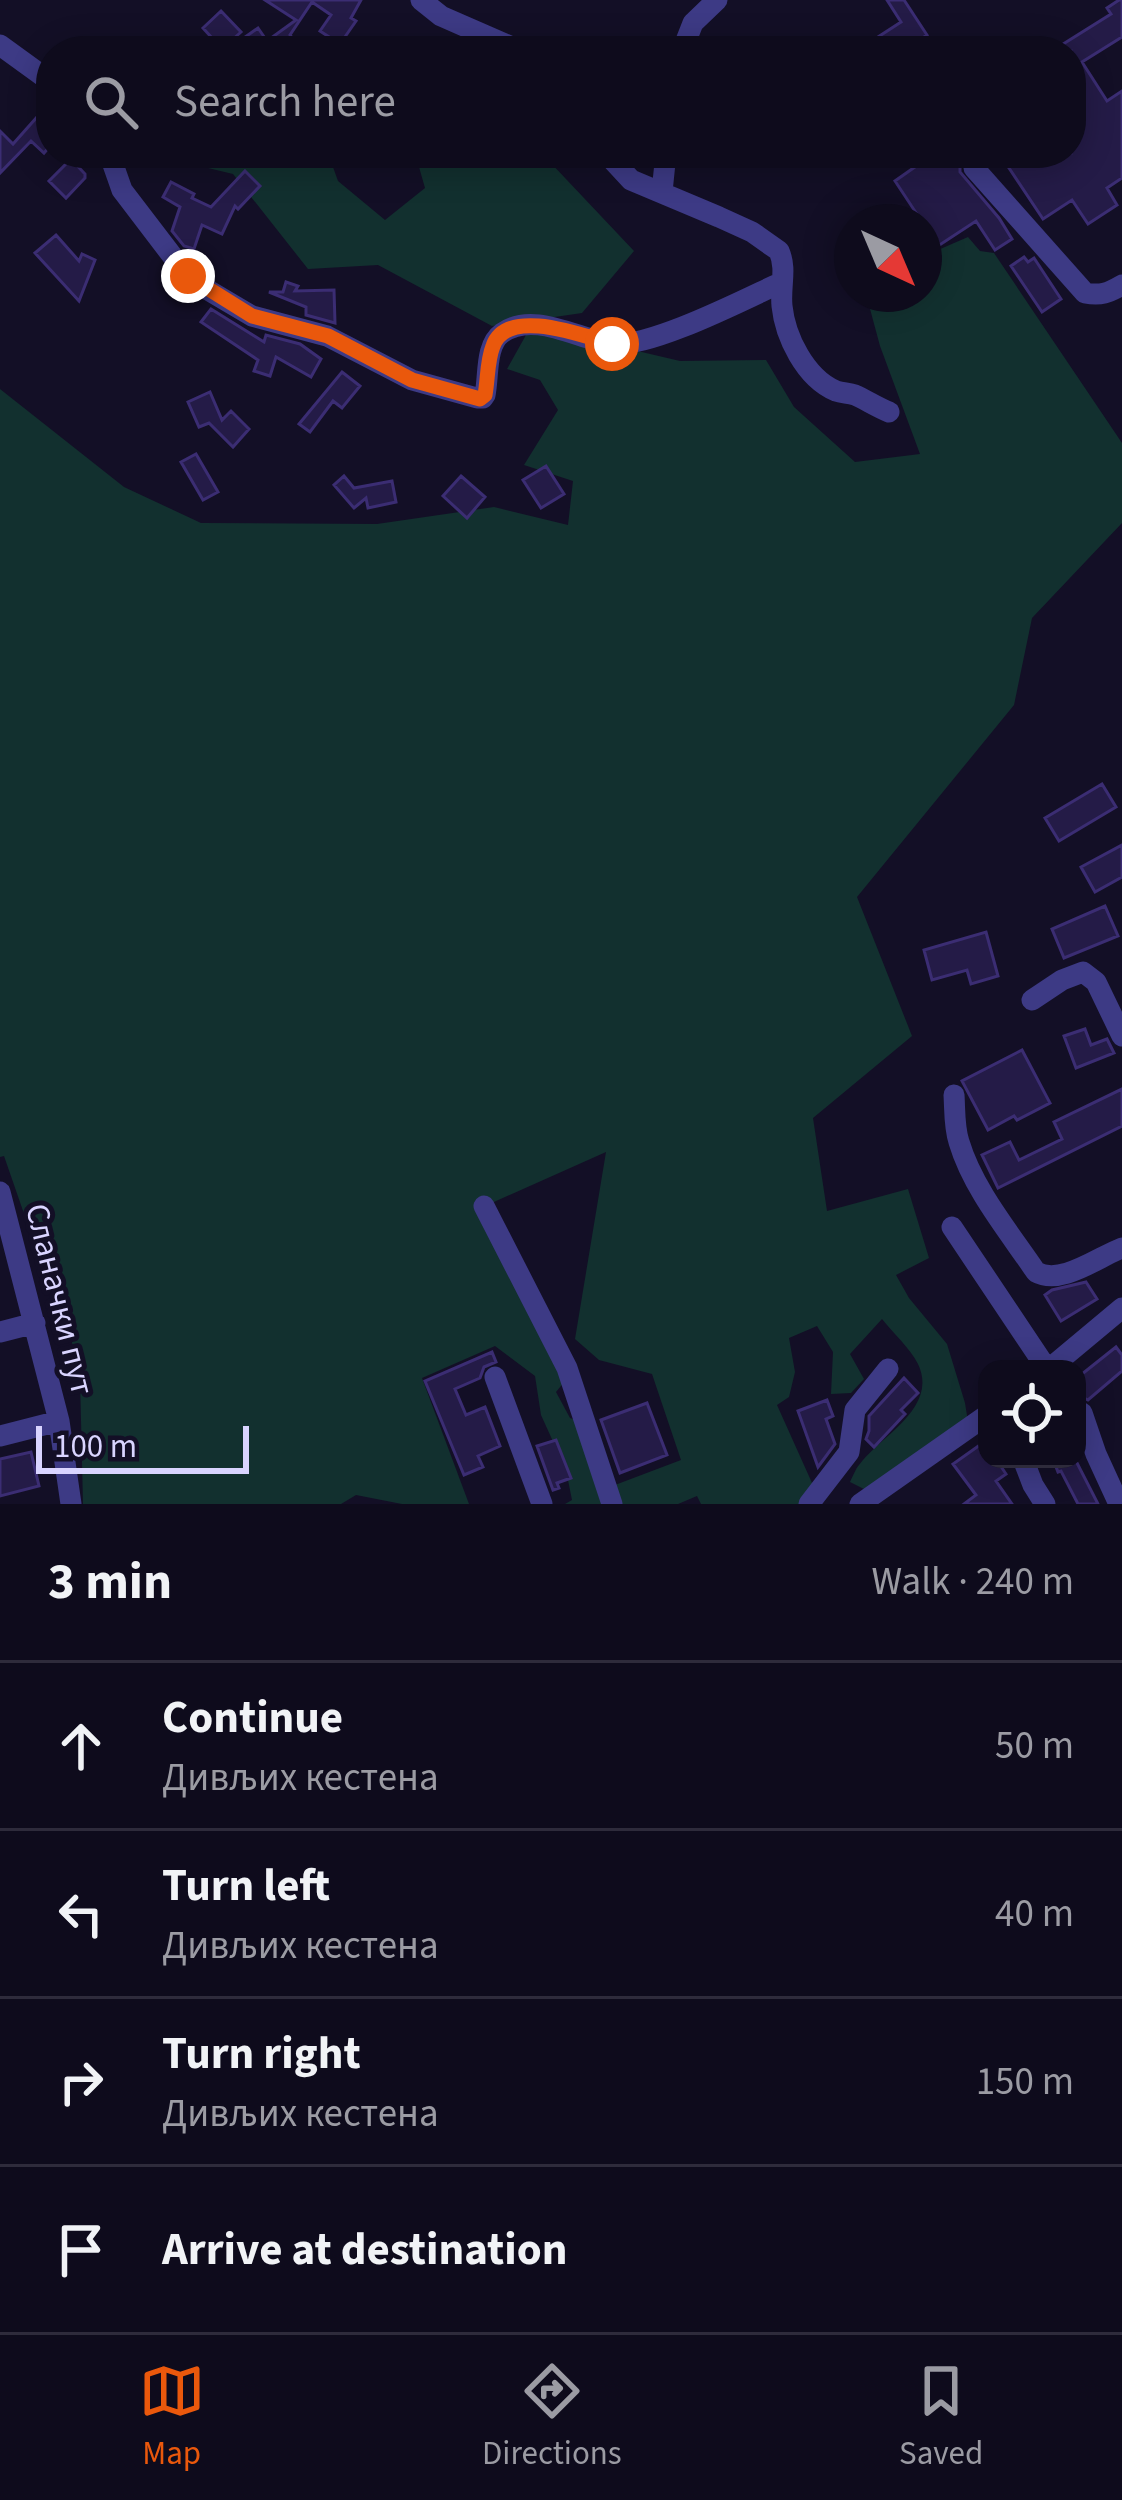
<!DOCTYPE html>
<html lang="en">
<head>
<meta charset="utf-8">
<style>
	:root { --surface:#0e0b1c; --page:#171425; --text:#f1f3f6; --muted:#9b9ba3; --line:#2e2b3b; --accent:#ea580c }
	body { margin:0; font-family:"Source Sans 3",sans-serif; background:var(--page); color:var(--text) }
	.controls { position:absolute; right:36px; bottom:36px; display:grid; overflow:hidden; border-radius:24px; box-shadow:0 6px 30px #0003 }
	.controls button { width:108px; height:108px; display:grid; place-items:center; padding:0; border:0; border-bottom:3px solid var(--line); background:var(--surface); color:var(--text); font:60px sans-serif }
	.compass { position:absolute; left:834px; top:204px; width:108px; height:108px; border-radius:50%; background:var(--surface); box-shadow:0 6px 30px #0003; rotate:136deg }
	.scale { position:absolute; left:36px; bottom:30px; width:213px; box-sizing:border-box; padding-left:12px; border:6px solid #d9d4ff; border-top:0; font-size:33px; line-height:42px; white-space:nowrap; color:#d9d4ff; -webkit-text-stroke:9px #130f26; paint-order:stroke }
	.stop { position:absolute; width:36px; height:36px; margin:-27px; border:9px solid #ea580c; border-radius:50%; background:#fff }
	.stop.end { background:#ea580c; border-color:#fff; box-shadow:0 3px 12px #0008 }
	.list { margin:0; padding:0; list-style:none }
	h2 { display:flex; justify-content:space-between; align-items:center; height:156px; margin:0; padding:0 48px; font-size:51px }
	h2 small { font-size:39px; font-weight:400; color:var(--muted) }
	.list li { display:grid; grid-template-columns:78px 1fr auto; gap:36px; align-items:center; box-sizing:border-box; height:168px; padding:0 48px; border-top:3px solid var(--line) }
	.list b { display:block; font-size:45px; white-space:nowrap }
	.list p { margin:0; font-size:39px; white-space:nowrap; color:var(--muted) }
	.list em { font-size:39px; font-style:normal; color:var(--muted) }
	.icon { flex:none; width:66px; height:66px; fill:none; stroke:currentColor; stroke-width:2; stroke-linecap:round; stroke-linejoin:round }
	.map { position:relative; flex:none; width:1122px; height:1504px; overflow:hidden }
	.search { position:absolute; background:var(--surface); box-shadow:0 6px 30px #0003; left:36px; right:36px; top:36px; height:132px; display:flex; align-items:center; gap:30px; box-sizing:border-box; padding:0 42px; border-radius:48px; color:var(--muted); font-size:45px }
	.sheet { height:828px; background:var(--surface) }
	nav { display:flex; justify-content:space-around; align-items:center; box-sizing:border-box; height:168px; border-top:3px solid var(--line); background:var(--surface); font-size:33px; color:var(--muted) }
	nav a { display:grid; justify-items:center; gap:6px }
	nav .on { color:var(--accent) }
	.map>svg:first-child { display:block }
	.green { fill:#12302f; fill-rule:evenodd }
	.building { fill:#241b47; stroke:#3b2d73; stroke-width:3 }
	.lines { fill:none; stroke-linecap:round; stroke-linejoin:round }
	.minor { stroke:#3d3a85; stroke-width:21 }
	.route { stroke:#ea580c; stroke-width:15 }
	.labels { text-anchor:middle; stroke-width:10; stroke-linejoin:round; paint-order:stroke }
	.street-label { font-size:33px; fill:#d9d4ff; stroke:#130f26 }
</style>
</head>
<body>
<div class="map">
<svg width="1122" height="1504" viewBox="0 0 1122 1504">
	<rect width="100%" height="100%" fill="#130f26"/>
	<path class="green" d="M 178,153 L 328,153 L 338,181 L 385,220 L 425,188 L 415,153 L 546,153 L 549,161 L 634,251 L 582,313 L 492,326 L 378,265 L 308,269 L 233,174 L 183,162 Z
		M 968,237 L 980,251 L 994,253 L 1122,443 L 1122,523 L 1032,618 L 1014,705 L 857,897 L 912,1036 L 813,1118 L 827,1211 L 908,1189 L 929,1258 L 896,1275 L 909,1298 L 947,1344 L 965,1403 L 969,1428 L 874,1494 L 850,1482 C 852,1478 856,1468 859,1465 C 880,1436 939,1408 918,1364 C 910,1348 893,1333 882,1319 L 850,1354 L 864,1379 L 851,1393 L 831,1394 L 833,1352 L 817,1326 L 789,1338 L 795,1372 L 789,1397 L 777,1405 L 817,1494 L 809,1504 L 701,1504 L 697,1496 L 678,1504 L 565,1504 L 572,1500 L 566,1470 L 541,1415 L 535,1376 L 495,1346 L 422,1378 L 469,1504 L 402,1504 L 356,1495 L 341,1504 L 83,1504 L 80,1378 L 64,1307 L 55,1303 L 4,1156 L 0,1157 L 0,389 L 124,487 L 201,523 L 377,524 L 494,507 L 568,525 L 573,481 L 524,465 L 558,410 L 540,380 L 507,369 L 531,326 L 680,361 L 766,360 L 794,407 L 855,462 L 920,454 L 880,346 L 866,294 L 924,294 L 924,243 L 931,253 ZM 606,1152 L 575,1339 L 599,1360 L 652,1374 L 681,1460 L 607,1488 L 584,1423 L 570,1418 L 556,1392 L 569,1376 L 485,1206 Z"/>
	<path class="building" d="M 265,0 L 361,0 L 351,18 L 356,21 L 340,44 L 320,31 L 331,15 L 312,2 L 290,35 L 302,51 L 245,51 L 238,42 L 258,28 L 267,41 L 296,20 Z
		M 887,0 L 904,0 L 927,35 L 924,37 L 933,51 L 887,51 L 878,37 L 901,22 Z
		M 1119,0 L 1122,0 L 1122,37 L 1082,62 L 1107,101 L 1122,91 L 1122,178 L 1107,188 L 1117,205 L 1088,224 L 1072,200 L 1043,219 L 999,153 L 1071,153 L 1071,51 L 1052,51 L 1111,14 L 1107,8 Z
		M 221,11 L 241,32 L 222,49 L 203,28 Z
		M 38,116 L 51,128 L 51,145 L 44,153 L 31,141 L 0,173 L 0,131 L 13,144 Z
		M 917,153 L 985,153 L 965,156 L 960,162 L 960,172 L 999,218 L 1012,239 L 995,250 L 976,221 L 938,246 L 895,181 L 922,162 Z
		M 71,159 L 85,174 L 85,178 L 66,198 L 49,181 Z
		M 245,171 L 260,186 L 238,209 L 235,206 L 222,234 L 202,225 L 194,249 L 184,246 L 172,231 L 180,207 L 163,197 L 171,182 L 194,194 L 192,198 L 211,207 Z
		M 56,235 L 79,261 L 82,254 L 95,260 L 79,301 L 35,253 Z
		M 1024,257 L 1028,262 L 1034,258 L 1061,299 L 1042,312 L 1011,266 Z
		M 286,282 L 298,286 L 295,291 L 334,290 L 335,323 L 306,315 L 306,307 L 269,292 L 283,292 Z
		M 211,309 L 264,342 L 266,335 L 300,344 L 321,359 L 311,377 L 276,357 L 270,376 L 254,371 L 258,360 L 201,322 Z
		M 342,372 L 360,386 L 342,408 L 333,401 L 310,432 L 299,424 Z
		M 210,392 L 222,420 L 231,411 L 249,429 L 233,447 L 209,423 L 199,427 L 188,402 Z
		M 196,454 L 218,492 L 203,500 L 181,462 Z
		M 546,466 L 564,494 L 541,508 L 523,480 Z
		M 344,476 L 354,488 L 392,481 L 396,502 L 368,508 L 366,498 L 354,508 L 334,485 Z
		M 461,476 L 485,497 L 467,518 L 443,496 Z
		M 1102,784 L 1116,807 L 1059,841 L 1045,818 Z
		M 1122,845 L 1122,877 L 1095,892 L 1081,867 Z
		M 1105,906 L 1118,936 L 1064,958 L 1052,929 Z
		M 986,932 L 998,976 L 971,984 L 967,970 L 932,980 L 924,950 Z
		M 1085,1029 L 1091,1045 L 1107,1039 L 1114,1053 L 1076,1068 L 1064,1036 Z
		M 1022,1050 L 1050,1103 L 1017,1120 L 1014,1116 L 988,1130 L 962,1081 Z
		M 1122,1089 L 1122,1126 L 998,1188 L 982,1155 L 1010,1142 L 1019,1160 L 1062,1139 L 1054,1122 Z
		M 1086,1282 L 1097,1299 L 1061,1321 L 1045,1295 L 1052,1290 Z
		M 1116,1347 L 1122,1355 L 1122,1371 L 1088,1400 L 1084,1398 L 1077,1389 L 1077,1378 Z
		M 492,1352 L 496,1362 L 484,1367 L 480,1378 L 455,1389 L 466,1415 L 485,1407 L 500,1446 L 478,1456 L 483,1467 L 464,1475 L 425,1381 Z
		M 904,1378 L 918,1393 L 901,1410 L 905,1414 L 874,1447 L 866,1439 L 869,1431 L 869,1416 Z
		M 827,1400 L 833,1416 L 826,1419 L 835,1444 L 818,1467 L 798,1411 Z
		M 647,1403 L 667,1455 L 620,1473 L 601,1420 Z
		M 556,1440 L 571,1478 L 557,1483 L 559,1488 L 553,1490 L 537,1446 Z
		M 987,1440 L 987,1459 L 996,1459 L 1006,1474 L 996,1481 L 1012,1504 L 964,1504 L 976,1495 L 953,1464 Z
		M 31,1452 L 39,1486 L 0,1496 L 0,1459 Z
		M 1053,1459 L 1075,1459 L 1098,1504 L 1078,1504 L 1061,1471 L 1058,1472 Z"/>
	<g class="lines">
		<path class="minor" d="M 421,0 L 441,16 L 521,51
			M 0,45 L 51,82
			M 682,51 L 693,23 L 717,0
			M 109,153 L 122,190 L 180,266 L 208,290 L 252,316 L 327,336 L 412,380 L 477,398 L 483,398 L 485,395 C 489,376 485,345 502,333 C 534,310 579,340 612,344 C 650,348 743,300 780,283
			M 606,153 L 631,180 L 719,217 L 752,232 L 779,251 C 787,269 780,286 782,306 C 785,336 805,378 836,391 C 842,393 849,393 855,395 C 866,400 877,407 889,412
			M 974,168 L 1085,293 C 1101,296 1108,293 1122,285
			M 662,192 L 666,153
			M 1032,1000 L 1062,980 L 1083,972 L 1096,982 L 1122,1036
			M 954,1095 C 955,1110 954,1127 959,1142 C 973,1189 1009,1232 1036,1272 C 1061,1286 1098,1257 1122,1248
			M 0,1192 L 59,1421 L 71,1504
			M 484,1206 L 567,1368 L 612,1504
			M 952,1227 L 1047,1369
			M 0,1332 L 35,1323
			M 1049,1369 L 1122,1308
			M 495,1377 L 542,1504
			M 1082,1413 L 1096,1454 L 1119,1504
			M 0,1436 L 59,1421
			M 1023,1459 L 1033,1485 L 1045,1504
			M 809,1504 L 849,1452 L 855,1410 L 888,1369
			M 860,1504 L 987,1415"/>
	</g>
	<g class="lines">
		<path class="route" d="M 188,276 L 252,316 L 328,336 L 412,380 L 480,399 L 485,395 C 488,379 487,361 493,346 C 507,306 584,336 612,344"/>
	</g>
	<g class="labels">
		<g class="street-label">
			<text transform="translate(61 1299) rotate(76)" y="12">Сланачки пут</text>
		</g>
	</g>
</svg>
<div class="controls">
<button><svg class="icon" aria-label="locate" viewBox="0 0 24 24"><circle cx="12" cy="12" r="6"/><path d="M12 2v4M12 18v4M2 12h4M18 12h4"/></svg></button>
</div>
<svg class="compass" viewBox="-18 -18 36 36"><path d="M0-13l5 13h-10z" fill="#e53935"/><path d="M0 13l5-13h-10z" fill="#9b9ba3"/></svg>
<div class="scale">100 m</div>
<div class="stop" style="left:612px;top:344px"></div>
<div class="stop end" style="left:188px;top:276px"></div>
<div class="search"><svg class="icon" aria-label="search" viewBox="0 0 24 24"><circle cx="10" cy="10" r="6"/><path d="M15 15l6 6"/></svg>Search here</div>
</div>
<section class="sheet">
<h2>3 min<small>Walk · 240 m</small></h2>
<ul class="list">
<li><svg class="icon" aria-label="ahead" viewBox="0 0 24 24"><path d="M12 20V5M6 11l6-6 6 6"/></svg><div><b>Continue</b><p>Дивљих кестена</p></div><em>50 m</em></li>
<li><svg class="icon" aria-label="left" viewBox="0 0 24 24"><path d="M17 20v-9H6M10 6l-5 5 5 5"/></svg><div><b>Turn left</b><p>Дивљих кестена</p></div><em>40 m</em></li>
<li><svg class="icon" aria-label="right" viewBox="0 0 24 24"><path d="M7 20v-9h11M14 6l5 5-5 5"/></svg><div><b>Turn right</b><p>Дивљих кестена</p></div><em>150 m</em></li>
<li><svg class="icon" aria-label="arrive" viewBox="0 0 24 24"><path d="M6 21V4h12l-3 4 3 4H6"/></svg><div><b>Arrive at destination</b></div></li>
</ul>
</section>
<nav>
<a class="on"><svg class="icon" aria-label="map" viewBox="0 0 24 24"><path d="M3 6l6-2 6 2 6-2v14l-6 2-6-2-6 2zM9 4v14M15 6v14"/></svg>Map</a>
<a><svg class="icon" aria-label="directions" viewBox="0 0 24 24"><path d="M12 3l9 9-9 9-9-9zM9 14v-3h6M13 9l2 2-2 2"/></svg>Directions</a>
<a><svg class="icon" aria-label="saved" viewBox="0 0 24 24"><path d="M7 4h10v16l-5-4-5 4z"/></svg>Saved</a>
</nav>
</body>
</html>
